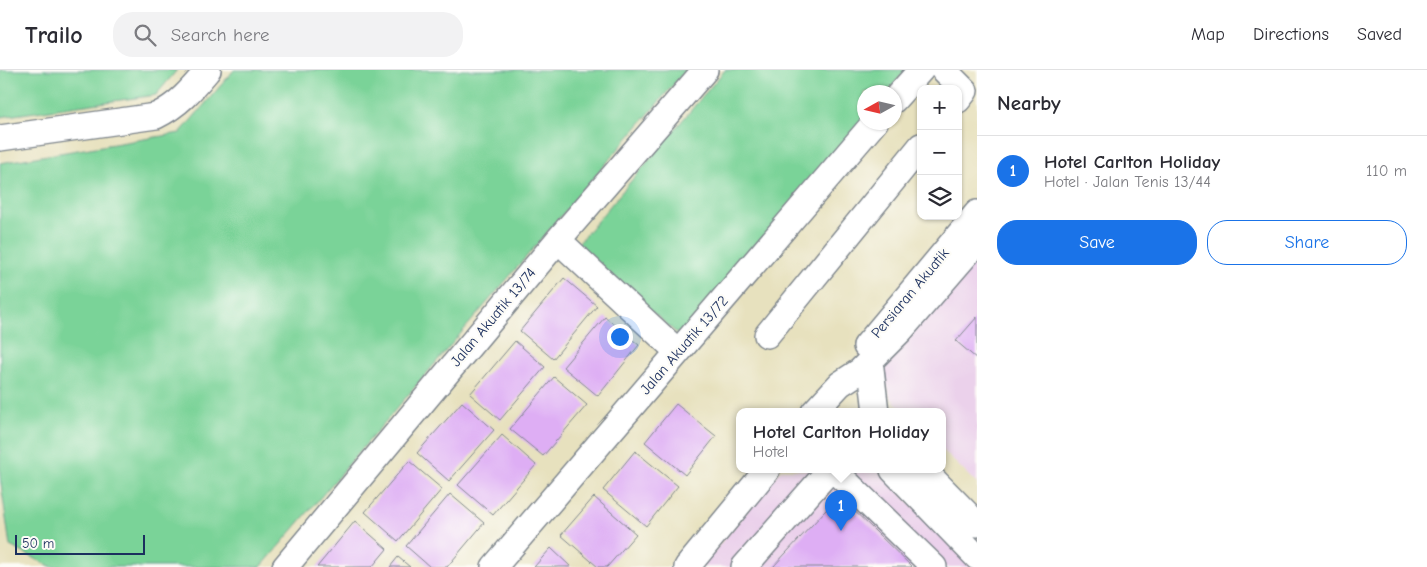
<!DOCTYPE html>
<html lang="en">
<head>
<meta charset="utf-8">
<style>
	:root { --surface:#fff; --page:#f2f2f3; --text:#2b2b33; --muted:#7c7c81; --line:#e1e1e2; --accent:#1a73e8 }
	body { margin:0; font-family:"Comic Neue",sans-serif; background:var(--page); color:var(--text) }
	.controls { position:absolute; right:15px; top:15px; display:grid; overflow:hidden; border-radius:10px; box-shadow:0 1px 4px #0004 }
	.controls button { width:45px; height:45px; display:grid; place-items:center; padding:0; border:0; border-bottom:1px solid var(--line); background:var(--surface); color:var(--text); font:25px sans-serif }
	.compass { position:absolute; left:857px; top:15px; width:45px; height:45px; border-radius:50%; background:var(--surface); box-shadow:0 1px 4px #0004; rotate:262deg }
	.scale { position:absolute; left:15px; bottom:12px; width:130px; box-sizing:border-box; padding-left:5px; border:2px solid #1b2f5e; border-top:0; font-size:14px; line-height:18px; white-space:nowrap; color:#1b2f5e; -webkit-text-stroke:4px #fdfcf7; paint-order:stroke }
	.you { position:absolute; left:619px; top:266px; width:18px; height:18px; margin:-12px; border:4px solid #fff; border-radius:50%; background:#1a73e8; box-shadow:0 0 0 8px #1a73e833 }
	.badge { display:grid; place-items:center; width:32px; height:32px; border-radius:50%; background:var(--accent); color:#fff; font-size:16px; font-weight:700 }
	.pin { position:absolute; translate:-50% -41px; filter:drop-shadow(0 1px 2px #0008) }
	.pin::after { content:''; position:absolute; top:26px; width:18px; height:15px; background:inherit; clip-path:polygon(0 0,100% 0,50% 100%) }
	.popup { position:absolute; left:736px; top:338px; width:210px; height:65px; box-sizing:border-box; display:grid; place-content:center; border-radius:10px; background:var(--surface); filter:drop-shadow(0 1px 4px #0005); font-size:16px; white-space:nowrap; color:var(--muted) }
	.popup b { font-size:19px; color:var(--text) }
	.popup::after { content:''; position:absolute; left:50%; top:100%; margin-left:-10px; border:10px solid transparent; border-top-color:var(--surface) }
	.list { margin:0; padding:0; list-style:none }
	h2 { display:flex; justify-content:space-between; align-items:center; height:65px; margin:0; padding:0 20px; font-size:21px }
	h2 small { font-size:16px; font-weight:400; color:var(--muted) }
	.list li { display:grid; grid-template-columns:32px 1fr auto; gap:15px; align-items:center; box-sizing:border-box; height:70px; padding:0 20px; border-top:1px solid var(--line) }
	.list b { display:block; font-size:19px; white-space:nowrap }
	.list p { margin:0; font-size:16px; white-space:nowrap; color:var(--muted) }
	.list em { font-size:16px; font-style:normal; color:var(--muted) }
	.actions { display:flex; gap:10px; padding:15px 20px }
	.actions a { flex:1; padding:11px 0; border:1px solid var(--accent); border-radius:20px; text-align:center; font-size:18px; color:var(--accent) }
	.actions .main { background:var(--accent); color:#fff }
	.icon { flex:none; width:28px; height:28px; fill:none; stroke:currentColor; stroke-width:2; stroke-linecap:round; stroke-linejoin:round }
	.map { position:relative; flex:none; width:977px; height:497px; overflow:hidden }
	header { display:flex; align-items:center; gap:30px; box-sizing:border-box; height:70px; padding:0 25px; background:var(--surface); border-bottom:1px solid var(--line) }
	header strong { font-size:24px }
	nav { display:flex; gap:28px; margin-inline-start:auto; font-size:18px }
	.search { width:350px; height:45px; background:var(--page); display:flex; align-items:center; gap:12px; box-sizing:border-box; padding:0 18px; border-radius:20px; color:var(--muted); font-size:19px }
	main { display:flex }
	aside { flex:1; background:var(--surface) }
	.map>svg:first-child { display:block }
	.built { fill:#ebd1eb }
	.green { fill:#7ad398; stroke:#4a817b }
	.building { fill:#deaef4 }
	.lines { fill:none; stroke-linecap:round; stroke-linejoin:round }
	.minor-casing { stroke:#81888e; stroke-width:28 }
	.minor { stroke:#fff; stroke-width:25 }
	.labels { text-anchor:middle; stroke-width:4.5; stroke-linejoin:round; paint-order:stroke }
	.street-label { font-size:15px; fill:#1b2f5e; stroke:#fdfcf7 }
</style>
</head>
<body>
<header>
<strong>Trailo</strong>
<div class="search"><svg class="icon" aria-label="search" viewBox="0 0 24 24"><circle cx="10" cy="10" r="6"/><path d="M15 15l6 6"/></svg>Search here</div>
<nav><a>Map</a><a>Directions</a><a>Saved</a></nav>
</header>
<main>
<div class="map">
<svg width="977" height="497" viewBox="0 0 977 497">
	<rect width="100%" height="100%" fill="#fdfcf7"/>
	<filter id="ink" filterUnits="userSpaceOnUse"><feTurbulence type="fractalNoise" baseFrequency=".02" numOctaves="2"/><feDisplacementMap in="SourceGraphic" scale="10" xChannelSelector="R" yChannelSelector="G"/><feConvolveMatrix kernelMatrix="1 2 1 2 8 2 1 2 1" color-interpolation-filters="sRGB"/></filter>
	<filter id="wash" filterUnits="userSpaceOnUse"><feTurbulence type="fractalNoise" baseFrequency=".0096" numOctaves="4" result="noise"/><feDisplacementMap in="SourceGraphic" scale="20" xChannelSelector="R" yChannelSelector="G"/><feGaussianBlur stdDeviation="1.12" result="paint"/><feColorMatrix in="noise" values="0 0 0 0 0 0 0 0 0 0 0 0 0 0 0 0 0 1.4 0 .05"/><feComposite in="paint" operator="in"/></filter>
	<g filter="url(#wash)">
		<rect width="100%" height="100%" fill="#e7e1be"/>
		<path class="built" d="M 977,186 L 977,414 L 942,379 L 942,342 L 905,342 L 890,327 L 881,295 Z
			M 781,400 L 878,400 L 972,497 L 701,497 Z"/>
		<path class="green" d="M 0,0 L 177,0 L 156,25 L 0,47 Z
			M 234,0 L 686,0 L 261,497 L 52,497 L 10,476 L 0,407 L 0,93 L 180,63 Z
			M 725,0 L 906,0 L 887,22 L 864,22 L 864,49 L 680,266 L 576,176 Z"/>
		<g id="blocks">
			<path class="building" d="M 564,208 L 597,236 L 553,289 L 520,261 Z
				M 605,247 L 639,275 L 598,326 L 563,297 Z
				M 977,247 L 977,289 L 956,271 Z
				M 515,271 L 545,297 L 500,350 L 470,324 Z
				M 554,307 L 587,335 L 543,386 L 510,359 Z
				M 462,332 L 494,360 L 449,411 L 417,383 Z
				M 676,334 L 716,366 L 685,405 L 645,372 Z
				M 502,365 L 536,395 L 493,445 L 458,415 Z
				M 635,381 L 678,416 L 646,456 L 603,420 Z
				M 409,391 L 442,419 L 398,471 L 365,442 Z
				M 450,424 L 484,453 L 447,497 L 430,497 L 406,476 Z
				M 839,426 L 912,497 L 773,497 Z
				M 594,427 L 636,464 L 607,497 L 598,497 L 561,465 Z
				M 355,451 L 387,479 L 372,497 L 317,497 Z
				M 551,478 L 571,497 L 534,497 Z
				M 398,487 L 410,497 L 390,497 Z"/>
		</g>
	</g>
	<g filter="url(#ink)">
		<use href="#blocks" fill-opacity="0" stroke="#81888e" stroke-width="1"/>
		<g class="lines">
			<defs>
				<path id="minor" d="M 944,0 L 965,21 L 958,30
					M 894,30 L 921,0
					M 0,68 L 156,46 C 179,35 192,19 208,0
					M 558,170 L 678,282
					M 767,265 L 921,76
					M 866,276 L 977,143
					M 870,290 L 876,342
					M 814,342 L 840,314 L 860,301 L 900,261 L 977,172
					M 893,400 L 977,487
					M 924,400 L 977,454
					M 285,497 L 558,170 L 705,0
					M 494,497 L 875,52
					M 687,497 L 767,400
					M 744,497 L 826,404 L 831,402 L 837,403 L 934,497"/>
			</defs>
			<use href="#minor" class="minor-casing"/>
			<use href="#minor" class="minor"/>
		</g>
	</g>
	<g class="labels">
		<g class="street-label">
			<text transform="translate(910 223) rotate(-50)" y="5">Persiaran Akuatik</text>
			<text transform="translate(493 247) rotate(-50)" y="5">Jalan Akuatik 13/74</text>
			<text transform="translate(684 275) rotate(-49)" y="5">Jalan Akuatik 13/72</text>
		</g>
	</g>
</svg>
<div class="controls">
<button>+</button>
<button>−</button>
<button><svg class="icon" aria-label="layers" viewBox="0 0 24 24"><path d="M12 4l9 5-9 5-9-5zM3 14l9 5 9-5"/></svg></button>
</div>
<svg class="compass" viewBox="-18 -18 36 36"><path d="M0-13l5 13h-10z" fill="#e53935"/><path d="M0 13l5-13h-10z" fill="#7c7c81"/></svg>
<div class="scale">50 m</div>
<div class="you"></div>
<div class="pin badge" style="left:841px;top:461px">1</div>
<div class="popup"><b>Hotel Carlton Holiday</b>Hotel</div>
</div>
<aside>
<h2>Nearby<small></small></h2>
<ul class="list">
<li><span class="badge">1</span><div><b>Hotel Carlton Holiday</b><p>Hotel · Jalan Tenis 13/44</p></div><em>110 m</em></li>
</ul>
<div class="actions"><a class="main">Save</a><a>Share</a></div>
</aside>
</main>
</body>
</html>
